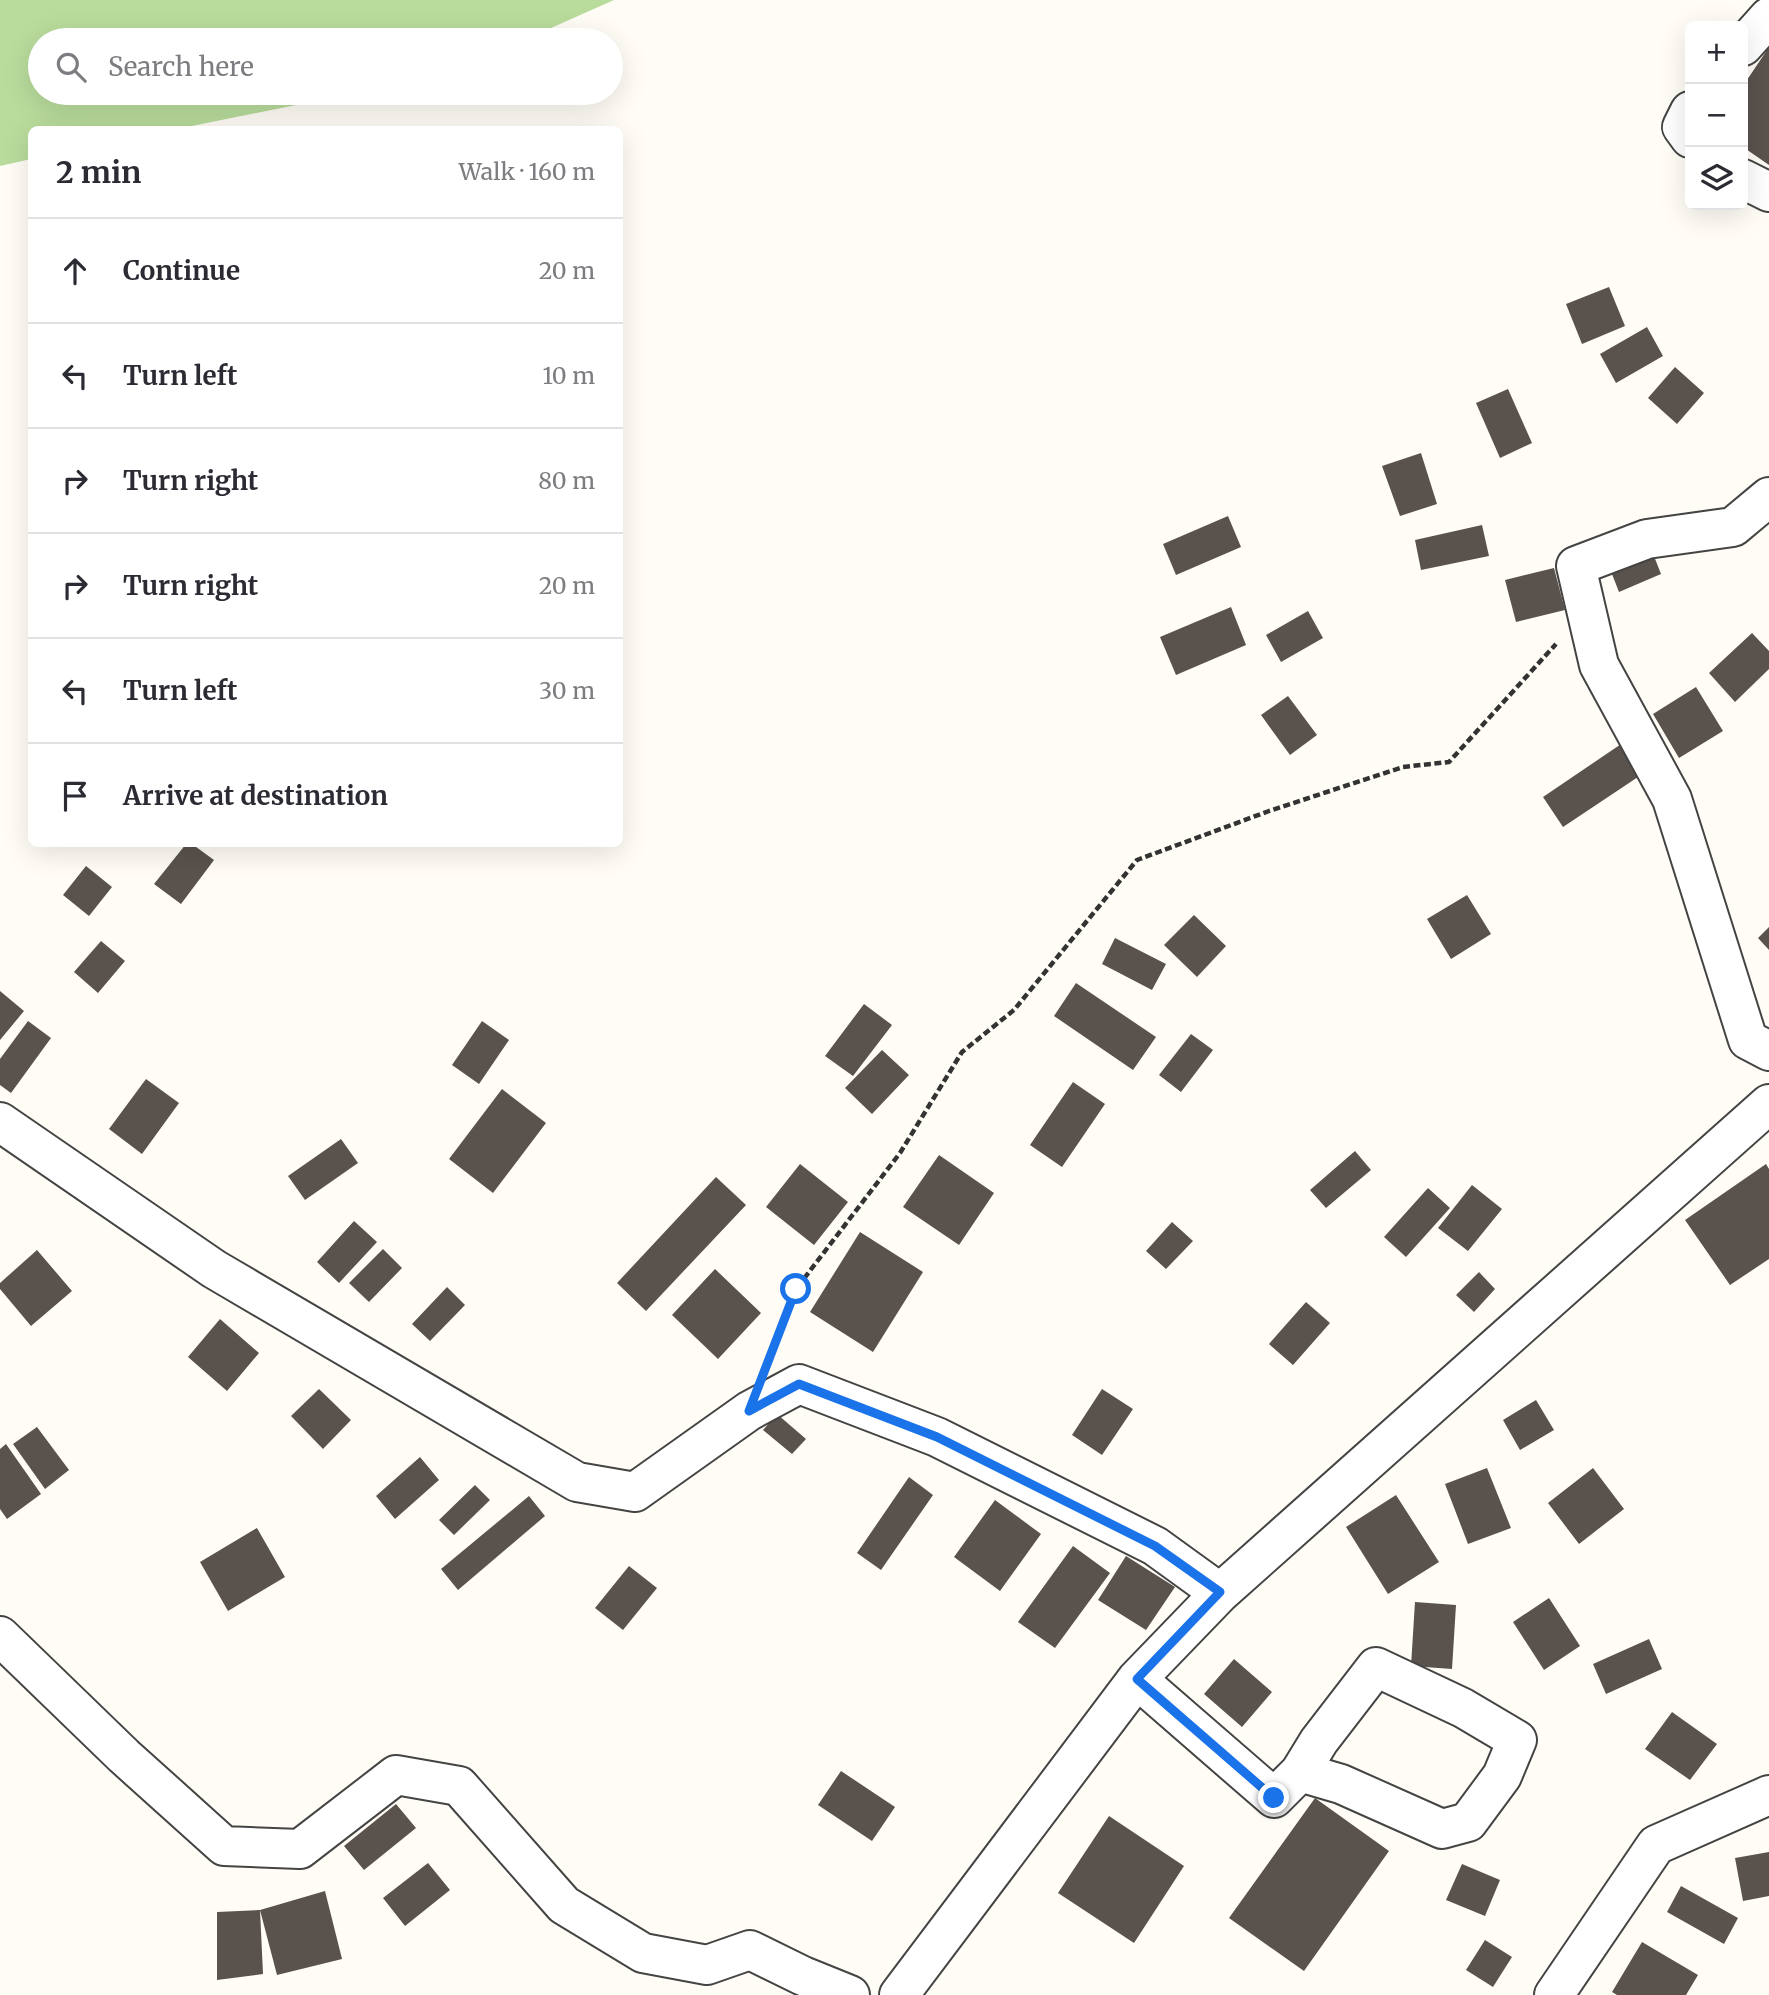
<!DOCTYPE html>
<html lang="en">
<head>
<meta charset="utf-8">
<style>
	:root { --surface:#fff; --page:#f2f2f3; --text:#2b2b33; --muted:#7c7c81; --line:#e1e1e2 }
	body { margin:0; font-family:Merriweather,serif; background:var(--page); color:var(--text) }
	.controls { position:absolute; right:21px; top:21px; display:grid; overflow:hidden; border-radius:10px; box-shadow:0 7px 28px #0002 }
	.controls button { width:63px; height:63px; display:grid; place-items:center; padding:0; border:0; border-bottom:2px solid var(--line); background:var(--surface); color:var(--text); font:35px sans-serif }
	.stop { position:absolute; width:21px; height:21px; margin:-16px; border:5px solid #1a73e8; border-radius:50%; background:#fff }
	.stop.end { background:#1a73e8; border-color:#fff; box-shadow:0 2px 7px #0008 }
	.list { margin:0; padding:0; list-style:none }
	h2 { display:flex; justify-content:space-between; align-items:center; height:91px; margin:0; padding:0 28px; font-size:30px }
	h2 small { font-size:23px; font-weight:400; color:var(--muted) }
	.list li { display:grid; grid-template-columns:46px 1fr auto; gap:21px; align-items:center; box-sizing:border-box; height:105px; padding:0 28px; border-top:2px solid var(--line) }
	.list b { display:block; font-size:26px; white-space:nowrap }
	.list em { font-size:23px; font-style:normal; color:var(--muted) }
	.icon { flex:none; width:38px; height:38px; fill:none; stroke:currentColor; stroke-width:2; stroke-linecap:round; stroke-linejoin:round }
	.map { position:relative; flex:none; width:1769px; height:1995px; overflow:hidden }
	.search { position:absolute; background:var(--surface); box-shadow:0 7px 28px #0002; left:28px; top:28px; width:595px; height:77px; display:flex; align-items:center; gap:18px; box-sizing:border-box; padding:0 24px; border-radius:38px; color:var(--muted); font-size:26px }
	.panel { position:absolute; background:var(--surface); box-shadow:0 7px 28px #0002; left:28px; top:126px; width:595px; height:721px; border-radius:10px }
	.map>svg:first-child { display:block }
	.forest { fill:#b9dc9c }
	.building { fill:#5a524d }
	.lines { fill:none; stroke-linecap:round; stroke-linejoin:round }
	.minor-casing { stroke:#444; stroke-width:42 }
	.path { stroke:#333; stroke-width:4.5; stroke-dasharray:7 3.5; stroke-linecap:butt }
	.minor { stroke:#fff; stroke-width:38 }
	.route { stroke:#1a73e8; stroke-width:9 }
</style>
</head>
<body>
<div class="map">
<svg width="1769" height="1995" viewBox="0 0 1769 1995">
	<rect width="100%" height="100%" fill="#fffdf5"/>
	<path class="forest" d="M 0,0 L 614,0 L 524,40 L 40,40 L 40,93 L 356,93 L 177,129 L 32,130 L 31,159 L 0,166 Z"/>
	<path class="building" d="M 1769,47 L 1769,165 L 1743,147 L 1743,86 Z
		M 1609,287 L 1625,326 L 1582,344 L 1566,304 Z
		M 1647,327 L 1663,356 L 1616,383 L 1600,354 Z
		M 1675,367 L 1704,393 L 1677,424 L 1648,398 Z
		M 1508,389 L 1532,443 L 1500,458 L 1476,403 Z
		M 1421,453 L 1437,504 L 1400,516 L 1382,466 Z
		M 1228,516 L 1241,547 L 1176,575 L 1163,544 Z
		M 1482,525 L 1489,556 L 1421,570 L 1415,540 Z
		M 1652,551 L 1661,574 L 1619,592 L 1610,569 Z
		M 1554,568 L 1565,610 L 1516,622 L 1505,580 Z
		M 1231,607 L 1246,645 L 1176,675 L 1160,637 Z
		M 1308,611 L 1323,638 L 1281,662 L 1266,635 Z
		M 1752,633 L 1769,651 L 1769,669 L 1735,702 L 1709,673 Z
		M 1696,687 L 1723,731 L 1679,758 L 1653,714 Z
		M 1288,696 L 1317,735 L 1290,755 L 1261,715 Z
		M 1630,738 L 1650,769 L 1563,827 L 1543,797 Z
		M 186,844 L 192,844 L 214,860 L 181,904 L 154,884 Z
		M 86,866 L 112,887 L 89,916 L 63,895 Z
		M 1467,895 L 1491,934 L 1451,959 L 1427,919 Z
		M 1194,915 L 1226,946 L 1197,977 L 1164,945 Z
		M 1769,927 L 1769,950 L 1758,938 Z
		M 1115,938 L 1166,964 L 1152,990 L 1102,964 Z
		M 101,941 L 125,961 L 98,993 L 74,972 Z
		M 1076,983 L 1156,1037 L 1133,1070 L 1054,1016 Z
		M 0,991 L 24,1011 L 0,1040 Z
		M 864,1004 L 892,1025 L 853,1076 L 825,1056 Z
		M 28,1021 L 51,1038 L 11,1093 L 0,1085 L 0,1059 Z
		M 482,1021 L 509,1040 L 479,1084 L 452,1065 Z
		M 1191,1034 L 1213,1050 L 1181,1092 L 1159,1075 Z
		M 882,1050 L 909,1075 L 872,1114 L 845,1088 Z
		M 146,1079 L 179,1103 L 142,1154 L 109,1129 Z
		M 1073,1082 L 1105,1104 L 1062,1167 L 1030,1145 Z
		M 502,1089 L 546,1123 L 493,1193 L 449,1159 Z
		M 341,1139 L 358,1163 L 305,1200 L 288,1176 Z
		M 1355,1151 L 1371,1170 L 1326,1208 L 1310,1190 Z
		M 939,1155 L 994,1193 L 959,1245 L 903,1207 Z
		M 800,1164 L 848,1202 L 814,1245 L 766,1207 Z
		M 1766,1164 L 1769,1169 L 1769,1259 L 1730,1285 L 1685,1220 Z
		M 716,1177 L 746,1205 L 646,1311 L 617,1283 Z
		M 1472,1185 L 1502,1209 L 1468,1251 L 1438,1228 Z
		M 1428,1188 L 1450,1208 L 1406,1257 L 1384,1237 Z
		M 354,1221 L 377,1242 L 339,1283 L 317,1262 Z
		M 1172,1222 L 1193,1241 L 1166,1269 L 1146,1251 Z
		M 860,1232 L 923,1272 L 873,1352 L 810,1312 Z
		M 383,1249 L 402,1268 L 369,1302 L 349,1283 Z
		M 37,1250 L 72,1291 L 31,1326 L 0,1289 L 0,1283 Z
		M 715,1269 L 761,1313 L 718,1359 L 672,1315 Z
		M 1479,1272 L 1495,1289 L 1474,1312 L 1456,1295 Z
		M 447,1287 L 465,1305 L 430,1341 L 412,1324 Z
		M 1306,1302 L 1330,1323 L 1293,1365 L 1269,1344 Z
		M 220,1319 L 259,1353 L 227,1391 L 188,1357 Z
		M 319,1389 L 351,1420 L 323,1449 L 291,1416 Z
		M 1102,1389 L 1133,1409 L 1102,1455 L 1072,1435 Z
		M 1536,1400 L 1554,1430 L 1520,1450 L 1503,1420 Z
		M 777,1414 L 806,1439 L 792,1454 L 763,1430 Z
		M 37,1427 L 69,1470 L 45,1489 L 13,1444 Z
		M 6,1444 L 41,1494 L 7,1519 L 0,1509 L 0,1449 Z
		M 420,1457 L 439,1480 L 395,1519 L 376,1496 Z
		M 1487,1468 L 1511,1528 L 1468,1544 L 1445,1484 Z
		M 1593,1468 L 1624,1509 L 1579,1544 L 1548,1503 Z
		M 909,1477 L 933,1495 L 881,1570 L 857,1553 Z
		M 475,1485 L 490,1500 L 454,1535 L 439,1520 Z
		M 1396,1495 L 1439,1562 L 1388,1594 L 1346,1527 Z
		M 529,1496 L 545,1516 L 458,1590 L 441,1569 Z
		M 995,1500 L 1041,1534 L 1000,1591 L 954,1557 Z
		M 257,1528 L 285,1577 L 228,1611 L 200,1562 Z
		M 1073,1546 L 1110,1573 L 1055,1648 L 1018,1622 Z
		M 1126,1556 L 1175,1587 L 1146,1630 L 1098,1600 Z
		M 629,1566 L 657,1588 L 623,1630 L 595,1608 Z
		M 1549,1598 L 1580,1646 L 1544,1670 L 1513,1622 Z
		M 1415,1602 L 1456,1605 L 1452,1669 L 1411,1666 Z
		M 1649,1639 L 1662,1669 L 1606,1694 L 1593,1664 Z
		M 1234,1659 L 1272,1692 L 1242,1727 L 1204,1694 Z
		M 1672,1712 L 1717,1744 L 1690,1780 L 1645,1749 Z
		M 841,1771 L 895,1807 L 872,1841 L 818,1805 Z
		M 1315,1798 L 1389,1851 L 1304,1971 L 1229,1918 Z
		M 396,1804 L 416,1828 L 364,1870 L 344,1846 Z
		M 1109,1816 L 1184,1866 L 1134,1943 L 1058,1893 Z
		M 1769,1852 L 1769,1896 L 1743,1901 L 1735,1858 Z
		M 428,1863 L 450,1890 L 405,1926 L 383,1898 Z
		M 1462,1864 L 1500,1880 L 1485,1916 L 1446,1900 Z
		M 1681,1886 L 1738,1918 L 1724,1944 L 1667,1912 Z
		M 325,1891 L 342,1959 L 277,1975 L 260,1910 Z
		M 260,1910 L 263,1974 L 217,1980 L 217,1912 Z
		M 1485,1940 L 1512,1957 L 1493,1987 L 1466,1970 Z
		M 1642,1942 L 1698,1975 L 1686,1995 L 1617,1995 L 1612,1992 Z"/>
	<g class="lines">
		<defs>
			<path id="minor" d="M 1743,46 L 1769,17
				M 1690,111 L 1682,127 L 1690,138
				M 1743,179 L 1769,192
				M 1769,497 L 1733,527 L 1647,539 L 1576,566 L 1599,665 L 1672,799 L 1748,1040 L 1769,1051
				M 0,1122 L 214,1269 L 577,1482 L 635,1492 L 749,1411 L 799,1384 L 937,1437 L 1155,1546 L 1220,1593
				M 0,1636 L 124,1756 L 224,1846 L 300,1849 L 396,1775 L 459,1786 L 564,1905 L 643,1953 L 707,1965 L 750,1950 L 803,1976 L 850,1995
				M 1137,1679 L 1274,1798 L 1300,1772 L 1341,1784 L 1442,1829 L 1468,1822 L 1502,1776 L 1517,1740 L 1463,1708 L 1376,1667 L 1319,1741 L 1300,1772
				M 899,1995 L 1137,1679 L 1220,1593 L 1769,1104
				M 1554,1995 L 1656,1845 L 1769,1795"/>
		</defs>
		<use href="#minor" class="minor-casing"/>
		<path class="path" d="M 771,1355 L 796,1289 L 900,1153 L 962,1052 L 1014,1010 L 1137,860 L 1269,811 L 1403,767 L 1449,762 L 1556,644"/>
		<use href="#minor" class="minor"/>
	</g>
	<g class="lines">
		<path class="route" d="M 796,1289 L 749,1411 L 799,1384 L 937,1437 L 1155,1546 L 1220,1592 L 1137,1679 L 1274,1798"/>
	</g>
</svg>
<div class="controls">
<button>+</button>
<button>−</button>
<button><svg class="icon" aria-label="layers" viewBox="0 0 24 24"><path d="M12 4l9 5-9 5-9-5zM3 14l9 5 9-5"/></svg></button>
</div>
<div class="stop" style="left:796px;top:1289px"></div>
<div class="stop end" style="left:1274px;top:1798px"></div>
<div class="search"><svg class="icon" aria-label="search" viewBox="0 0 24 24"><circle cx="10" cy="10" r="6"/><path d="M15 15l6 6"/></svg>Search here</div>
<section class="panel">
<h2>2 min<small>Walk · 160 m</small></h2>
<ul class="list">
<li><svg class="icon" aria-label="ahead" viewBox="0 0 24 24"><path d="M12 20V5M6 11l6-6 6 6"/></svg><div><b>Continue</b></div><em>20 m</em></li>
<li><svg class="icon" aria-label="left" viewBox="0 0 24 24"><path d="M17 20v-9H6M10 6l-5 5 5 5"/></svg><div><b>Turn left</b></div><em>10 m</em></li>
<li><svg class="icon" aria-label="right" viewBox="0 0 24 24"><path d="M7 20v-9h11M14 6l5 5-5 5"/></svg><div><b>Turn right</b></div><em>80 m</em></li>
<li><svg class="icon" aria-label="right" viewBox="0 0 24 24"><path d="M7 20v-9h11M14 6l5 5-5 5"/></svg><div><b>Turn right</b></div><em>20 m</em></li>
<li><svg class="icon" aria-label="left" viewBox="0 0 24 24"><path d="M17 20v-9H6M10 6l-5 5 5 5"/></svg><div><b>Turn left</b></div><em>30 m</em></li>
<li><svg class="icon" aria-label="arrive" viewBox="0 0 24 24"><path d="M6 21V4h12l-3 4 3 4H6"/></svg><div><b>Arrive at destination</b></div></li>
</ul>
</section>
</div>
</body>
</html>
